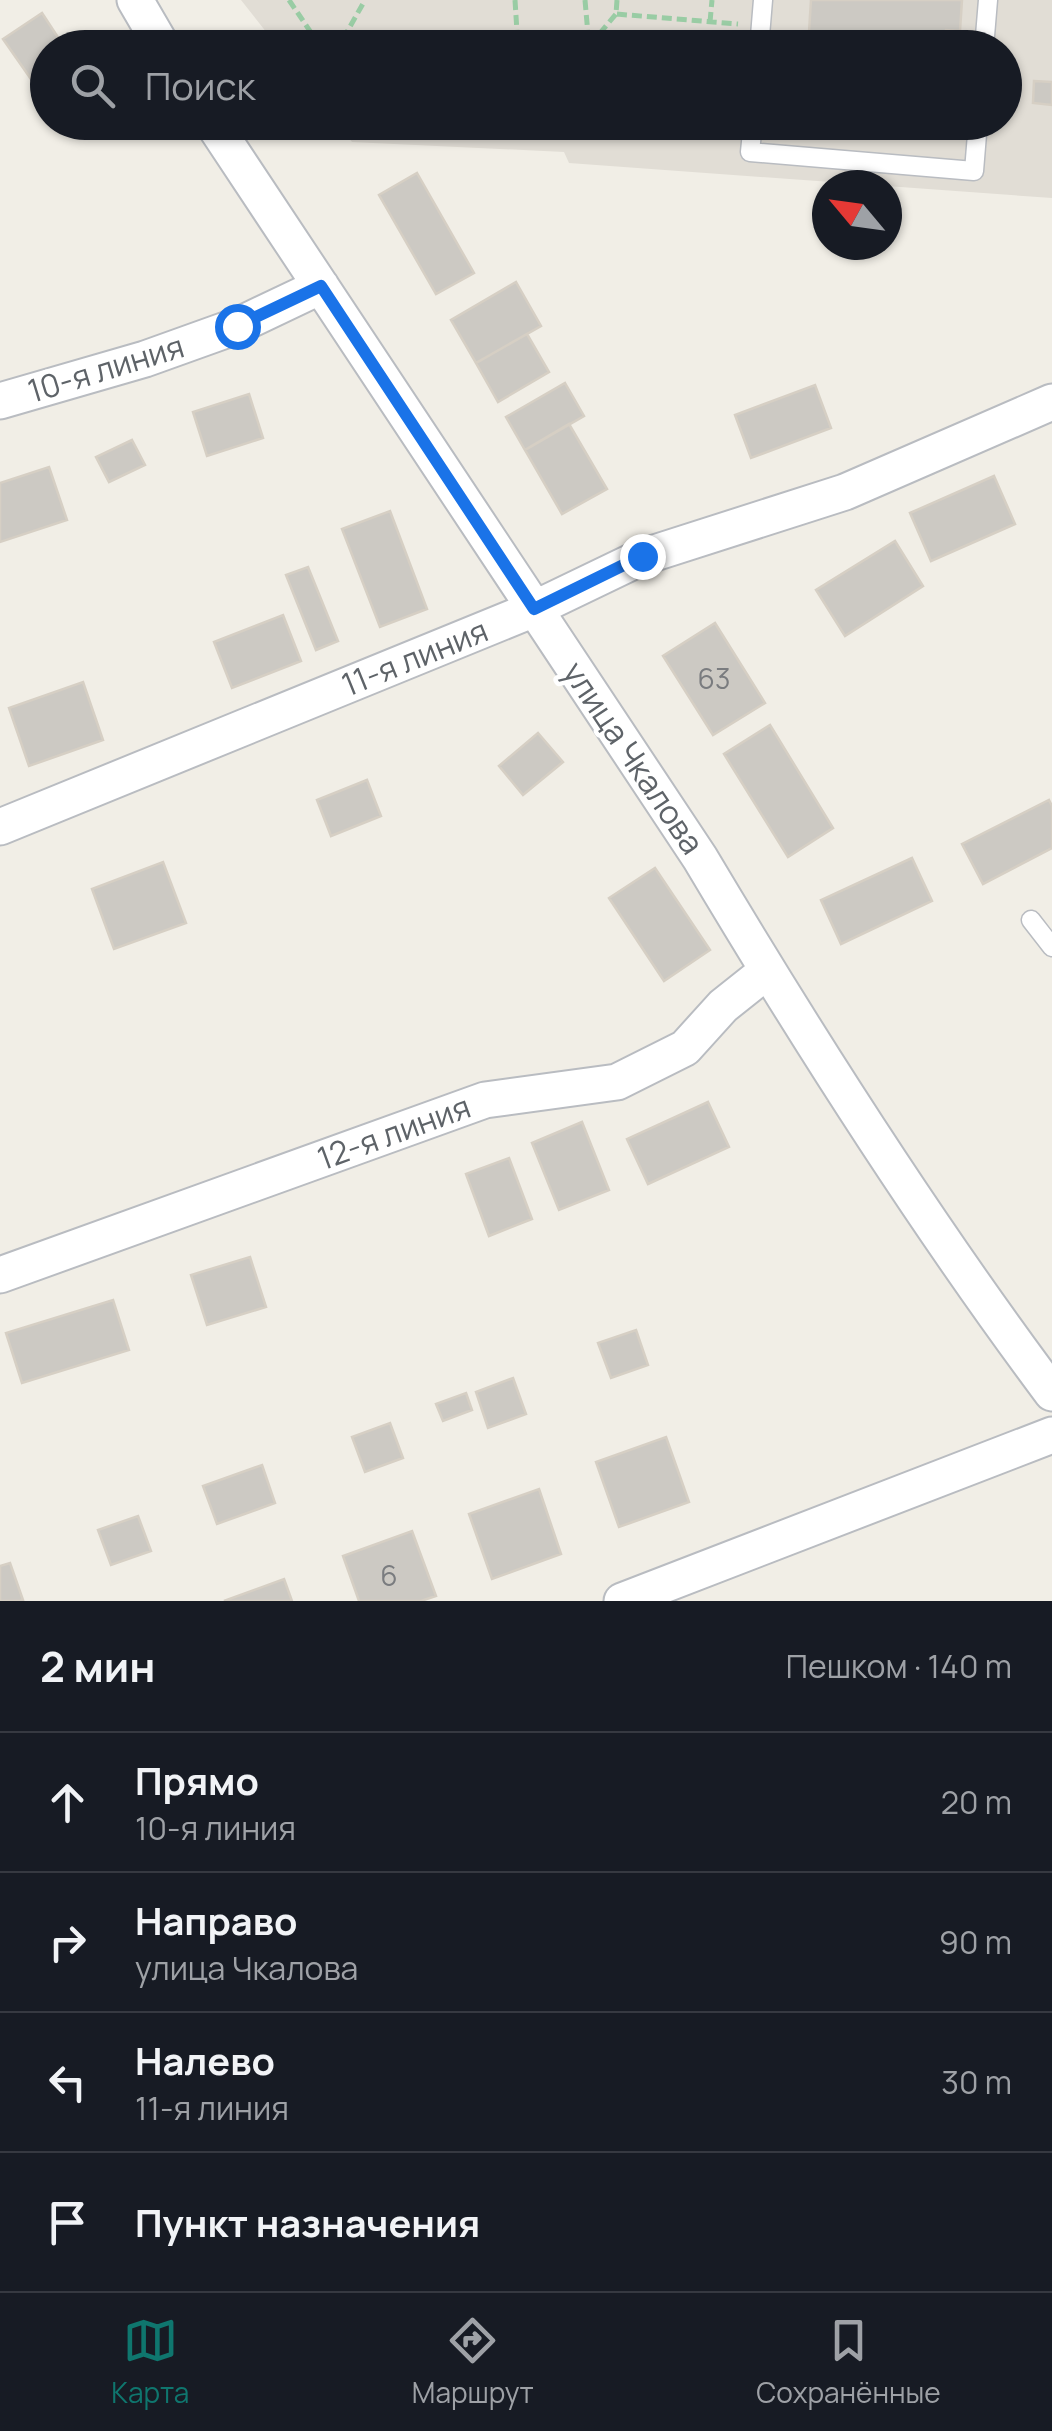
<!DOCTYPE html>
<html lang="ru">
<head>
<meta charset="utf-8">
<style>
	:root { --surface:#171b24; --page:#242831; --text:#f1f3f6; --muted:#9ea1a6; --line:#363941; --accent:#0f766e }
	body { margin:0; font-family:Manrope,sans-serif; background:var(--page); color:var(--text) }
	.compass { position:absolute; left:812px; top:170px; width:90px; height:90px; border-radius:50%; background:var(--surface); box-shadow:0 2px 8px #0004; rotate:299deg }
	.stop { position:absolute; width:30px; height:30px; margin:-22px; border:8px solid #1a73e8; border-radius:50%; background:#fff }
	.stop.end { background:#1a73e8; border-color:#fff; box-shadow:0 2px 10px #0008 }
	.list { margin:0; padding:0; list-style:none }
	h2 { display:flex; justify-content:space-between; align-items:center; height:130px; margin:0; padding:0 40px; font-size:42px }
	h2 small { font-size:32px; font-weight:400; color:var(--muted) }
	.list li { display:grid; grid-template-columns:65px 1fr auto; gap:30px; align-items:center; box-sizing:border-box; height:140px; padding:0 40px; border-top:2px solid var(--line) }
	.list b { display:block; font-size:38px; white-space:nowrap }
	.list p { margin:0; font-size:32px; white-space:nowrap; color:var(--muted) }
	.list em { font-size:32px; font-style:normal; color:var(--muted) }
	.icon { flex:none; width:55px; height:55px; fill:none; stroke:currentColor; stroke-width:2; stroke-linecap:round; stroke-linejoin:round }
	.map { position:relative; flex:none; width:1052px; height:1601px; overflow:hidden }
	.search { position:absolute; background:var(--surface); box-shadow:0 2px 8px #0004; left:30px; right:30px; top:30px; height:110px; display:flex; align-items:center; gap:25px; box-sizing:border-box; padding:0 35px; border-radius:55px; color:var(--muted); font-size:38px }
	.sheet { height:690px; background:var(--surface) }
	nav { display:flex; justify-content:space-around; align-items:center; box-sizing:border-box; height:140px; border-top:2px solid var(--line); background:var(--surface); font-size:28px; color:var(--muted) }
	nav a { display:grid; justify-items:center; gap:5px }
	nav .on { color:var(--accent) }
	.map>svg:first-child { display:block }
	.education { fill:#e1ddd5 }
	.building { fill:#ccc9c3; stroke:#d6cfc4; stroke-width:2.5 }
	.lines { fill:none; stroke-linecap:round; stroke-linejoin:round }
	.lane-casing { stroke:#b9bcc1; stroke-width:21 }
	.street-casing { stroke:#b9bcc1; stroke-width:39 }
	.path { stroke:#99cca4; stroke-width:5; stroke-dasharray:10 5; stroke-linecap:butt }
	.lane { stroke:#fff; stroke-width:18 }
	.street { stroke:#fff; stroke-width:35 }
	.route { stroke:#1a73e8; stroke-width:12 }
	.labels { text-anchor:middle; stroke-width:9; stroke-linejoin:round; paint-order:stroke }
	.number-label { font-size:28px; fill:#7a7c7f }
	.street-label { font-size:32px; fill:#5e6368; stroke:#fff }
</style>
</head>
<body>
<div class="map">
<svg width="1052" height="1601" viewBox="0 0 1052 1601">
	<rect width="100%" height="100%" fill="#f1eee6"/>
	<path class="education" d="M 241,0 L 1052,0 L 1052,198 L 569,163 L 564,152 L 352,142 L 337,123 L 1004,122 L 1004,48 L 278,47 Z"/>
	<path class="building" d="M 811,0 L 962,0 L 960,31 L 946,30 L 945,48 L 808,48 Z
		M 42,13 L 65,48 L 48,48 L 48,72 L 33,82 L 3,39 Z
		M 1034,81 L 1052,82 L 1052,105 L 1033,103 Z
		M 884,122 L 952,122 L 952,132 L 884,126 Z
		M 417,173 L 474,273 L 436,294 L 379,195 Z
		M 516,282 L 541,326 L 476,363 L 451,320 Z
		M 527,334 L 549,372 L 498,402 L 476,363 Z
		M 565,383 L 584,416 L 525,450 L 506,417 Z
		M 815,385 L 831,428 L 751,458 L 735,415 Z
		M 249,394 L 263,438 L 207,456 L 193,412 Z
		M 569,424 L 607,489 L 562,514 L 525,450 Z
		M 132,440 L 145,465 L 109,482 L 96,457 Z
		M 49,467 L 67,520 L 0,542 L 0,483 Z
		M 994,476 L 1015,524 L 931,561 L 910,513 Z
		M 390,511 L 427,609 L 380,627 L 342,529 Z
		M 895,541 L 923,586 L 845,636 L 816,590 Z
		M 308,567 L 338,641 L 316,650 L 286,575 Z
		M 283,615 L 301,661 L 232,688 L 214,642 Z
		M 715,623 L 765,703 L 713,735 L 663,656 Z
		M 83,682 L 103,740 L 29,766 L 9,708 Z
		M 770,725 L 833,828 L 788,857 L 724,754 Z
		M 538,733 L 563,762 L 523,795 L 499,766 Z
		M 367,780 L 381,816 L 331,836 L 317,800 Z
		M 1049,800 L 1052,806 L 1052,848 L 983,884 L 962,844 Z
		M 912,858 L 932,901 L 841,944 L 821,900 Z
		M 163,862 L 186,923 L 114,949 L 92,889 Z
		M 655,868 L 710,950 L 664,981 L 609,898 Z
		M 708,1102 L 729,1147 L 648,1184 L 627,1139 Z
		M 582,1122 L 609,1190 L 559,1210 L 532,1143 Z
		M 509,1158 L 532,1219 L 489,1236 L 466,1174 Z
		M 250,1257 L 266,1307 L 207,1325 L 191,1275 Z
		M 113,1300 L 129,1350 L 22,1383 L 6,1333 Z
		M 636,1330 L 648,1365 L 611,1378 L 598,1343 Z
		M 513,1378 L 526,1414 L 488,1428 L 476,1392 Z
		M 466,1393 L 472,1410 L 443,1421 L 436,1404 Z
		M 390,1423 L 403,1458 L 365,1472 L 352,1437 Z
		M 666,1437 L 689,1502 L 619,1527 L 596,1462 Z
		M 262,1465 L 275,1503 L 217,1524 L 203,1486 Z
		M 539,1489 L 561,1554 L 492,1579 L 469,1514 Z
		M 138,1516 L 151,1551 L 111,1565 L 98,1530 Z
		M 412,1531 L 436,1596 L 421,1601 L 359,1601 L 343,1556 Z
		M 10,1563 L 23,1600 L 20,1601 L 0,1601 L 0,1566 Z
		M 284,1579 L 292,1601 L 224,1601 Z"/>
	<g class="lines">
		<defs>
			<path id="lane" d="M 759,48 L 763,0
				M 984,48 L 988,0
				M 753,122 L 750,152 L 974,171 L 978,122
				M 1031,920 L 1052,947"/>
			<path id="street" d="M 135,0 L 163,48
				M 212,122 L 700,858 C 809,1041 924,1222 1052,1393
				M 0,401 L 145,359 L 237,326 L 321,286
				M 0,827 L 534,609 L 642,557 L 845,492 L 1052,402
				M 0,1275 L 485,1100 L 617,1082 L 685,1048 L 723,1006 L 767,971
				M 622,1601 L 1052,1435"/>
		</defs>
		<use href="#lane" class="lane-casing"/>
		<use href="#street" class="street-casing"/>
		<path class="path" d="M 289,0 L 314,37 L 471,48
			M 515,0 L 518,48
			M 585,0 L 589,46
			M 617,0 L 616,14 L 738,24
			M 710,22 L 712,0
			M 343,39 L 365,0
			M 590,45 L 616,14"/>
		<use href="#lane" class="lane"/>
		<use href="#street" class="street"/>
	</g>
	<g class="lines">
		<path class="route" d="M 237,326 L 321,286 L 534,609 L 642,556"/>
	</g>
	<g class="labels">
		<g class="number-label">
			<text x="714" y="689">63</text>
			<text x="389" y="1586">6</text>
		</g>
		<g class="street-label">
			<text transform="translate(106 369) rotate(-17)" y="11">10-я линия</text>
			<text transform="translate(415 658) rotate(-22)" y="11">11-я линия</text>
			<text transform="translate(633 758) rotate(56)" y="11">улица Чкалова</text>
			<text transform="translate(394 1133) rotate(-20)" y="11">12-я линия</text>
		</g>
	</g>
</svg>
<svg class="compass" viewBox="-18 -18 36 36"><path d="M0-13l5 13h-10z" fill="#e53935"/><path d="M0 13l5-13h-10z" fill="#9ea1a6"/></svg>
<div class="stop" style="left:237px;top:326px"></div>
<div class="stop end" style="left:642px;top:556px"></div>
<div class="search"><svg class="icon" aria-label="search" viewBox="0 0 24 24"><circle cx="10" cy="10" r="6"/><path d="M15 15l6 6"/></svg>Поиск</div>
</div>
<section class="sheet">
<h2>2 мин<small>Пешком · 140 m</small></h2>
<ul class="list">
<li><svg class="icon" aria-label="ahead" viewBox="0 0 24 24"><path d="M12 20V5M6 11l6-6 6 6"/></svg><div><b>Прямо</b><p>10-я линия</p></div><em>20 m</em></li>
<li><svg class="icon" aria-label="right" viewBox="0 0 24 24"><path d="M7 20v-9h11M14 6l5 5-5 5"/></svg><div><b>Направо</b><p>улица Чкалова</p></div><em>90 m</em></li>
<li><svg class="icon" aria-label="left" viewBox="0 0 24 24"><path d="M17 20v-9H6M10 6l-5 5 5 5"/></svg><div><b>Налево</b><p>11-я линия</p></div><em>30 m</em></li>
<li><svg class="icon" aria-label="arrive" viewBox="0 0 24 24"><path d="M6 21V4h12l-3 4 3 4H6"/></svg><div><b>Пункт назначения</b></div></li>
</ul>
</section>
<nav>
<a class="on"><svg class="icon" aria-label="map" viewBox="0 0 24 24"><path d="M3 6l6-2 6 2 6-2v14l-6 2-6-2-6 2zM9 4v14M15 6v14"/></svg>Карта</a>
<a><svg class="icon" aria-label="directions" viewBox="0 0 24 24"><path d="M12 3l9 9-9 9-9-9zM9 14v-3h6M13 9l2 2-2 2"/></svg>Маршрут</a>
<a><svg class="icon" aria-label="saved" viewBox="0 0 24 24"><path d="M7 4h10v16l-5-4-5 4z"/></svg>Сохранённые</a>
</nav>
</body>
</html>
